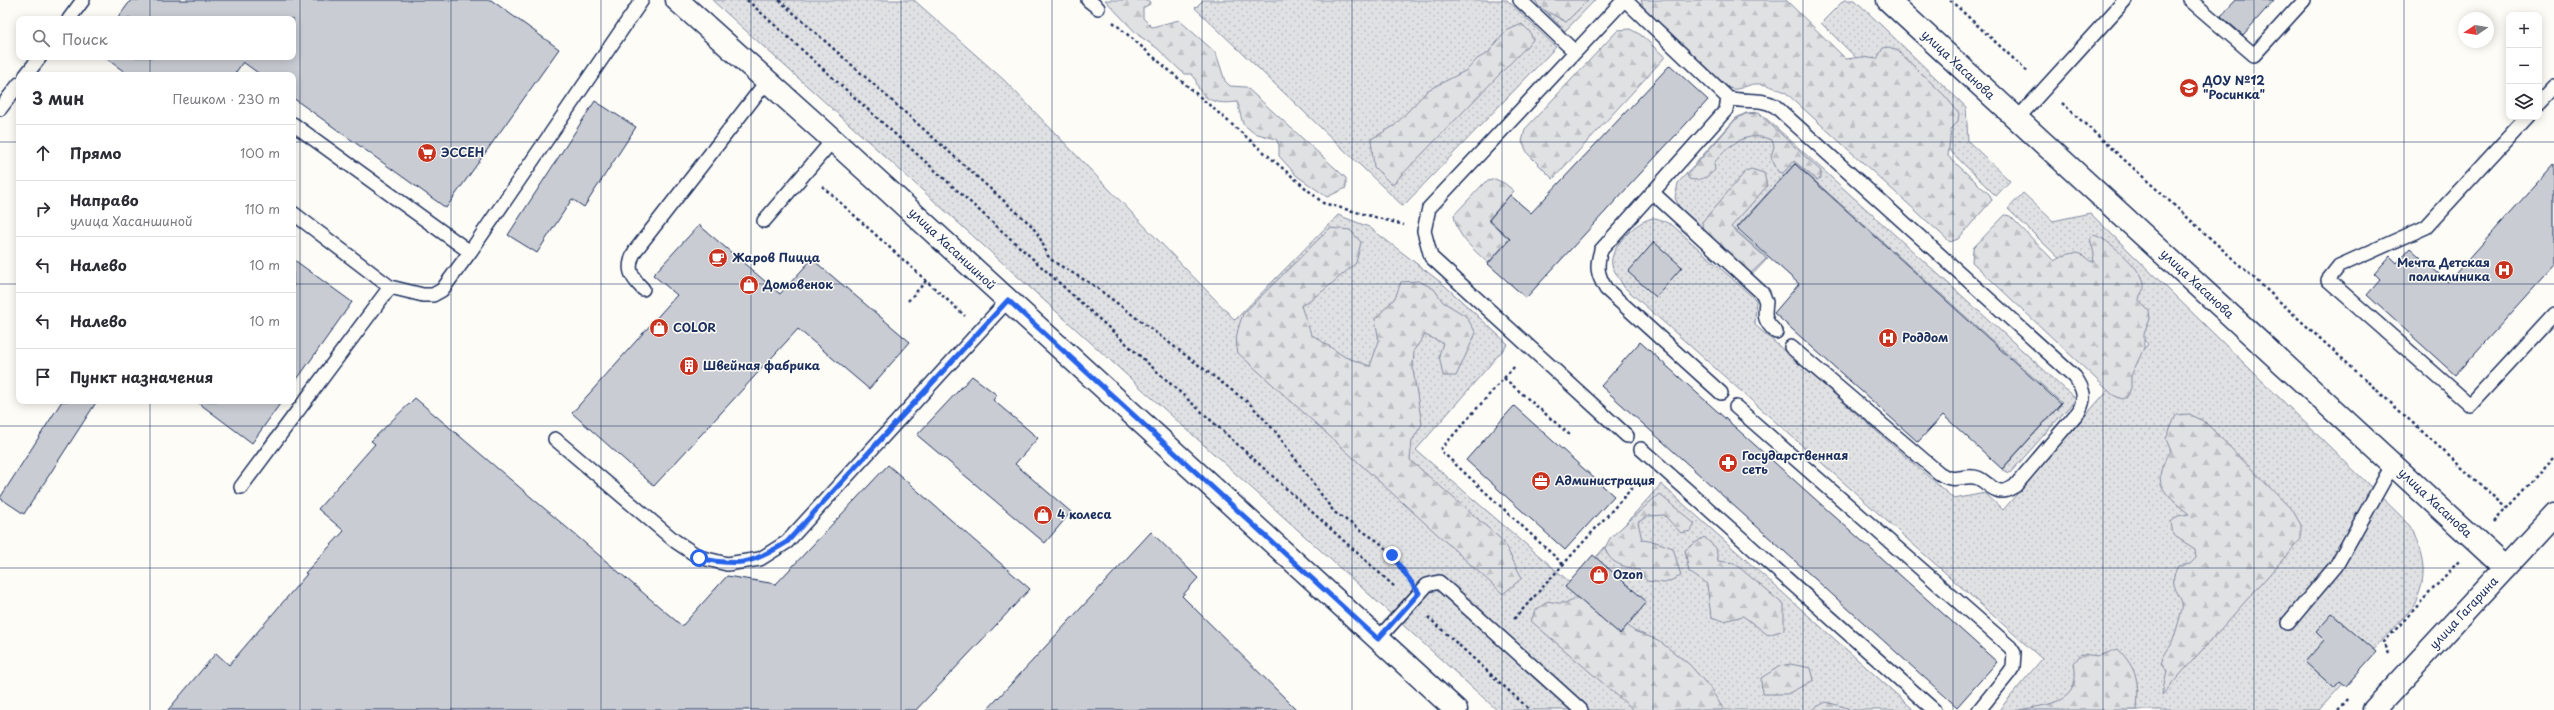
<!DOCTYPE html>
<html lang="ru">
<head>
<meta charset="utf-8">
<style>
	:root { --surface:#fff; --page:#f2f2f3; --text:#2b2b33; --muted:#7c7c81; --line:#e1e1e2 }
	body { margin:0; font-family:"Playpen Sans",sans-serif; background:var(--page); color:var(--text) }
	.controls { position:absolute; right:12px; top:12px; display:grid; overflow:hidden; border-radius:8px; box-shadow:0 2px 10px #0003 }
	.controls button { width:36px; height:36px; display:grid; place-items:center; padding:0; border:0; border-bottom:1px solid var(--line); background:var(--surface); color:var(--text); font:20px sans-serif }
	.compass { position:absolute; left:2458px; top:12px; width:36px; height:36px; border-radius:50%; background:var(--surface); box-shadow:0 2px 10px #0003; rotate:258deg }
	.stop { position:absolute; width:12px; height:12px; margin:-9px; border:3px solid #2563eb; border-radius:50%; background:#fff }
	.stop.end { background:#2563eb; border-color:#fff; box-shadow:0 1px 4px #0008 }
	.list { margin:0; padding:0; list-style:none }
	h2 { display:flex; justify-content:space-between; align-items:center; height:52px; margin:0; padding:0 16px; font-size:17px }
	h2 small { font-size:13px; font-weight:400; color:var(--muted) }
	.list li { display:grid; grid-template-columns:26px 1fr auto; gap:12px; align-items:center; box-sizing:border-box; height:56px; padding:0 16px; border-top:1px solid var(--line) }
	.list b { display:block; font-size:15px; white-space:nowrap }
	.list p { margin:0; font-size:13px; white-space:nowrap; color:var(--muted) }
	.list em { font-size:13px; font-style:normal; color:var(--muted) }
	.icon { flex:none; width:22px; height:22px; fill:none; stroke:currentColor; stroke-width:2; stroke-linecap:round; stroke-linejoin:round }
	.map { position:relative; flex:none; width:2554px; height:710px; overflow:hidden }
	.search { position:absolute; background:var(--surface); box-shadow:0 2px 10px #0003; left:16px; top:16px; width:280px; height:44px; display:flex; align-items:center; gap:10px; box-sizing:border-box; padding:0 14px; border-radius:8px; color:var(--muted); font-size:15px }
	.panel { position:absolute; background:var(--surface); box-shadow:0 2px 10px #0003; left:16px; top:72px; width:280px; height:332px; border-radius:8px }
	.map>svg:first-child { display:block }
	.grass { fill:url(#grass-dots); stroke:#7e88a0 }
	.forest { fill:url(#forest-firs); stroke:#7e88a0 }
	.building { fill:#c9ccd3; stroke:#1b2f5e }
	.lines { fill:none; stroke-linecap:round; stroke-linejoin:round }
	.service-casing { stroke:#1b2f5e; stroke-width:16 }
	.minor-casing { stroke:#1b2f5e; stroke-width:25 }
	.tertiary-casing { stroke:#1b2f5e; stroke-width:25 }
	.path { stroke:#1b2f5e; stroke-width:2.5; stroke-dasharray:3 3; stroke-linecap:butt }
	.service { stroke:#fdfcf7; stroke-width:13 }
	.minor { stroke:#fdfcf7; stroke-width:22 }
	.tertiary { stroke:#fdfcf7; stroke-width:22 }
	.route { stroke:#2563eb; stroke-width:5 }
	.grid { fill:none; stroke:#1b2f5e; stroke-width:1; stroke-opacity:0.55 }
	.labels { text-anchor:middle; stroke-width:3; stroke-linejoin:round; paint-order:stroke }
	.street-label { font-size:12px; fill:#1b2f5e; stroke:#fdfcf7 }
	.poi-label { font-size:12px; font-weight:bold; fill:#1b2f5e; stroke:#fdfcf7; text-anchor:start }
</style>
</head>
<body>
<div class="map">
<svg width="2554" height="710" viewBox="0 0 2554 710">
	<defs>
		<pattern id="grass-dots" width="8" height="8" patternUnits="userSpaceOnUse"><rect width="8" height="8" fill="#e0e1e3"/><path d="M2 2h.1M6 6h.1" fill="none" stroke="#c0c1c5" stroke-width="1.8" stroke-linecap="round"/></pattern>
		<pattern id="forest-firs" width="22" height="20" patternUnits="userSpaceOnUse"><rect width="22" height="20" fill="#e0e1e3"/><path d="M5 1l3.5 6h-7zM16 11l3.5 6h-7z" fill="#c0c1c5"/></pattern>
	</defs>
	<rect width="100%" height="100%" fill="#fdfcf7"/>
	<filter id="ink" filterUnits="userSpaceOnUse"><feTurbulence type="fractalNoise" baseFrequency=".025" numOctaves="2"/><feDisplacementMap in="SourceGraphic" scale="8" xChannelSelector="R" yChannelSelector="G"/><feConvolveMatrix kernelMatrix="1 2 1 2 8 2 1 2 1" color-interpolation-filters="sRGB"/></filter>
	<g filter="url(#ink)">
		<path class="grass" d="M 712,0 L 914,0 L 1004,80 L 1235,320 L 1338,215 L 1369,227 L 1443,284 L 1508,344 L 1416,450 L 1572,584 L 1661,484 L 1914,710 L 1497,710 Z
			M 1203,0 L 1507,0 L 1556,47 L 1403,206 L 1195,8 Z
			M 1534,0 L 1595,0 L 1565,31 Z
			M 1844,0 L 1855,0 L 1966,107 L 1968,141 L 2010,181 L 1996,196 L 1821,23 Z
			M 1759,112 L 2076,399 L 2010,473 L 2002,470 L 2062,403 L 1795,163 L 1735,229 L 1768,258 L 1751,276 L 1682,213 L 1675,198 L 1678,183 L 1736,118 L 1746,113 Z
			M 2023,193 L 2053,221 L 2090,213 L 2411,526 C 2423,557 2430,575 2413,607 L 2319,710 L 1999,710 L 2042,659 L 1624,287 C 1621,281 1614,272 1612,265 C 1608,248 1638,219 1654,218 C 1659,218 1667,223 1672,225 L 1756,300 L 1755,325 L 1954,499 L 1985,493 L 2003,510 L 2148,344 L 2008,209 Z"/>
		<path class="forest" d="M 1105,0 L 1149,0 L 1150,4 L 1143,8 L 1143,18 L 1152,27 L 1179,20 L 1216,53 L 1225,81 L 1230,86 L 1246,87 L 1346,178 L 1346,188 L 1327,197 L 1297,176 L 1279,156 L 1279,145 L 1276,139 L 1254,133 L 1243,124 L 1237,102 C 1222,104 1205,103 1198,87 C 1195,82 1197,78 1191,74 L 1184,74 L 1157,48 L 1138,35 Z
			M 1535,0 L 1588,0 L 1566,22 L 1539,7 Z
			M 1641,0 L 1786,0 L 1846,59 L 1862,57 L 1877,59 L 1883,48 L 1889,47 L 1898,51 L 1944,95 L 1959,113 L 1958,121 L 1951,130 L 1948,156 L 1990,195 L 1992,200 L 1958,239 L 1950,242 L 1785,92 C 1775,88 1765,83 1754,84 C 1746,85 1737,92 1729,88 L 1643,7 Z
			M 1522,24 L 1530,32 L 1533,40 L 1392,185 L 1374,167 L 1371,139 L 1394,126 L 1428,90 L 1467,70 L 1477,59 L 1488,53 L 1506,31 Z
			M 1630,29 L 1641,35 L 1665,57 L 1553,179 L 1528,154 L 1522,142 L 1525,129 L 1618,30 Z
			M 1758,113 L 1821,171 L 1821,178 L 1817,180 L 1794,161 L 1783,173 L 1778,172 L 1771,157 L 1774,146 L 1772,140 C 1747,130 1729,144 1714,163 L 1715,170 C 1708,177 1699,182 1689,179 L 1687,175 L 1735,120 L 1745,114 Z
			M 1751,169 L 1764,173 L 1767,186 L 1731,227 L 1765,257 L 1766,259 L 1750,274 L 1703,231 L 1702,222 L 1746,171 Z
			M 1495,179 L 1504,183 L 1514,191 L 1488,220 L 1509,239 L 1488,263 C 1472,248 1457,237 1454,215 L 1485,182 Z
			M 2005,215 L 2010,216 L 2054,261 C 2062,256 2073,250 2082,255 C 2086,257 2088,261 2093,262 L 2094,254 L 2090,238 L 2093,235 C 2107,237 2142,269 2144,284 C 2145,291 2139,293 2139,301 L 2149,311 L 2150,319 L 2144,334 L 2144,348 L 2131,376 L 2131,388 L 2127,397 L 2122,399 L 2113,395 L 1972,262 L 1973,248 Z
			M 1330,228 L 1350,230 L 1361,242 L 1356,263 L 1323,291 L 1301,306 L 1311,334 L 1345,357 L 1370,366 L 1379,341 L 1375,319 L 1395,298 L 1401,282 L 1419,281 L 1434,289 L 1443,302 L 1466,316 L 1476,333 L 1456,376 L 1443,376 L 1439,355 L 1443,343 L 1425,335 L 1414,350 L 1413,370 L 1422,424 L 1412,441 L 1410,460 L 1503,541 L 1522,578 L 1503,594 L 1238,353 C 1234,338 1238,328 1243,314 Z
			M 2189,414 L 2204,421 L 2293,511 L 2301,525 L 2301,539 L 2162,695 L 2167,671 L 2161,664 C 2163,656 2166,652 2171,645 C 2174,639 2180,617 2182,610 C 2185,594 2165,589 2178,566 L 2190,564 L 2196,558 L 2195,549 L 2173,535 L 2171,522 L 2178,516 L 2189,514 C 2163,493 2149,482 2171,451 L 2166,439 L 2176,415 Z
			M 1659,494 L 1695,524 L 1691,531 L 1681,533 L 1664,515 L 1648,516 L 1638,522 L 1642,540 L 1656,542 L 1673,548 L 1681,576 L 1665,583 L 1647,581 L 1639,570 C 1624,566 1610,565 1605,548 L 1610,538 Z
			M 1704,537 L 1716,548 L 1718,561 L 1734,563 L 1784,605 L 1784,630 L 1768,635 L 1743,616 L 1724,621 L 1711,617 L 1707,584 L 1689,572 L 1685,550 Z
			M 1587,590 L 1634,631 L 1658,640 L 1690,665 L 1710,688 L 1724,710 L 1634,710 L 1531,621 L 1535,611 L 1548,601 C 1566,606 1574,602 1587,590 Z
			M 2118,649 C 2138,670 2139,682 2137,710 L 2020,710 C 2050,704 2082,703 2074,663 L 2081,654 L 2098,656 Z
			M 1790,664 L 1811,668 L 1814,680 L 1787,694 L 1762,694 L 1761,678 L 1780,666 Z
			M 1826,702 L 1848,708 L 1848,710 L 1811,710 Z"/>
		<path class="building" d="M 131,0 L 491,0 L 559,49 L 446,208 L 293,98 L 293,75 L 261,75 L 243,62 L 234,75 L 129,75 L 104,57 L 293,57 L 293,19 L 117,19 Z
			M 2236,0 L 2274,0 L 2243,35 L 2221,16 Z
			M 1670,65 L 1708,100 L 1526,298 L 1488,264 L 1510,239 L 1489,220 L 1510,195 L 1531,213 Z
			M 595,101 L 636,127 L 584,207 L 572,199 L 537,253 L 508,235 Z
			M 1795,164 L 2061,404 L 2002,469 L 1943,415 L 1918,442 L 1774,313 L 1799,284 L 1737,228 Z
			M 2554,164 L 2554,266 L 2455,375 L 2367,295 L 2380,280 L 2374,274 L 2390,256 L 2397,263 L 2410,248 L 2448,282 Z
			M 699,225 L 780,294 L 812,259 L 910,342 L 869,389 L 798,329 L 654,486 L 572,413 L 677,295 L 653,275 Z
			M 1654,242 L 1682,267 L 1656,297 L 1628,272 Z
			M 293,259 L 352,302 L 293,385 Z
			M 1640,342 L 1997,662 L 1957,707 L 1601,386 Z
			M 972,376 L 997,395 L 993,400 L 1038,438 L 1015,464 L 1071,512 L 1045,543 L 917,435 Z
			M 415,398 L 682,626 L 727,576 L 776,584 L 888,465 L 1030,589 L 916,710 L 168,710 L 216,653 L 229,665 L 307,574 L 305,573 L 344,531 L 318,509 L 375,444 L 371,441 Z
			M 62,401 L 97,401 L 24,514 L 0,498 Z
			M 196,401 L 282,401 L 252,443 Z
			M 1514,406 L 1614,496 L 1565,550 L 1466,460 Z
			M 1151,532 L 1198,578 L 1182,596 L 1297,710 L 987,710 Z
			M 1593,555 L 1647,602 L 1620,634 L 1565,587 Z
			M 2332,614 L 2376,652 L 2346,686 L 2340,681 L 2334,688 L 2305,662 L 2324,640 L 2316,632 Z"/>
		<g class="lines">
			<defs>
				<path id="service" d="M 1088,0 L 1098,8
					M 1520,0 L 1575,52
					M 1624,0 L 1429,208 L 1424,231 L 1431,257 L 1627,436
					M 1625,0 L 1728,98
					M 2190,0 L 2254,55 L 2304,0
					M 69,19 L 83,0
					M 26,75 L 40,57
					M 2539,103 L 2554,87
					M 0,109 L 19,84
					M 2527,117 L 2426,227 L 2339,266 L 2328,280 L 2470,405 L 2554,314
					M 2017,119 L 2125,0
					M 293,124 L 470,252 L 642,0
					M 1652,192 L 1763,294 L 1766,302 C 1764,316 1764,321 1776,332
					M 293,213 L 390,287 L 423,295 L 433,295 L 442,290 L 470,252
					M 764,221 L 833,140
					M 643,289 C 630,276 626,268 635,251 L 767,81
					M 1721,393 L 1606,289 C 1597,274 1596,267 1601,250 L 1726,110 L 1728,98 C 1745,103 1759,97 1775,106 L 2075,377 C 2084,390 2086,397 2079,411 L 2015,486 C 2010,489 2003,493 1997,490 C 1990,488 1985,481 1978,478 C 1963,473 1956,485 1939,473 L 1791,347
					M 1736,407 L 2010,647 L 2014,653 L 2013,667 L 2009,673 L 1979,710
					M 555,439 L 675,541 L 699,557 L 727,564 L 760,559 L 787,542 L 1008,300
					M 1641,449 L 1934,710
					M 241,487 L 390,287
					M 2288,623 L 2336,566 L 2393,464
					M 1378,639 L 1427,585 L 1439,582 L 1581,710"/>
				<path id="minor" d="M 1888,0 L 2505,568"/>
				<path id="tertiary" d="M 677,0 L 833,140 L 1456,710
					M 2374,710 L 2554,515"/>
			</defs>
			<use href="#service" class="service-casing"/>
			<use href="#minor" class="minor-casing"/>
			<use href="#tertiary" class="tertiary-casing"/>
			<path class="path" d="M 747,0 L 1396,588
				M 779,0 L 1031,225 L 1039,236 L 1048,256 L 1054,262 L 1093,285 L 1250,404 L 1275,431 L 1334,512 L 1379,542 L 1392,555 L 1406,577
				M 1950,0 L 2029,73
				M 1113,22 L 1323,203 L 1404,225
				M 2062,103 L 2506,508
				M 822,186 L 965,316
				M 908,301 L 926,281
				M 1504,378 L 1516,365
				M 2494,522 L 2554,457
				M 1563,564 L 1440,450 L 1504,378 L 1571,436
				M 1428,617 L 1530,710
				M 1514,619 L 1642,477
				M 2389,654 L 2384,642 L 2459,561
				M 2338,710 L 2350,697"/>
			<use href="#service" class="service"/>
			<use href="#minor" class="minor"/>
			<use href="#tertiary" class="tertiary"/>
		</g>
	</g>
	<g class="lines" filter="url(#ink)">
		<path class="route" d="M 699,558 C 740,567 751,564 787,542 L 1008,300 L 1378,639 L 1419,593 L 1392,555"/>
	</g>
	<path class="grid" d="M 150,0 L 150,19M 300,0 L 300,710M 451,0 L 451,710M 601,0 L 601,710M 751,0 L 751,710M 901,0 L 901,710M 1052,0 L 1052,710M 1202,0 L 1202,710M 1352,0 L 1352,710M 1502,0 L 1502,710M 1653,0 L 1653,710M 1803,0 L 1803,710M 1953,0 L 1953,710M 2103,0 L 2103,710M 2254,0 L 2254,710M 2404,0 L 2404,710M 150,57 L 150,75M 0,142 L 19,142M 293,142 L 2554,142M 0,284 L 19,284M 293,284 L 2554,284M 150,401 L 150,710M 0,426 L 2554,426M 0,568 L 2554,568"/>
	<defs>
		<symbol id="school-disc" viewBox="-11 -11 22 22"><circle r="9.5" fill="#c8321e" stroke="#fdfcf7"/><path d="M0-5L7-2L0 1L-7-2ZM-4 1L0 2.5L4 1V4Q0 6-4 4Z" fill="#fff"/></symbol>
		<symbol id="supermarket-disc" viewBox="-11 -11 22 22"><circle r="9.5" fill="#c8321e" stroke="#fdfcf7"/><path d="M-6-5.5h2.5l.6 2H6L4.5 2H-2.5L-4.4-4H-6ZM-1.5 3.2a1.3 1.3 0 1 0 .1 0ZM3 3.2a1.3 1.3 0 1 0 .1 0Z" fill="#fff"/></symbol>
		<symbol id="cafe-disc" viewBox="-11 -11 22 22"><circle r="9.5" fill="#c8321e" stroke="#fdfcf7"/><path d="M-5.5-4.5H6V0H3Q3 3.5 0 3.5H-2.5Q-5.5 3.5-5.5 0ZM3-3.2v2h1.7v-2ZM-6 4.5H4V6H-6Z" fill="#fff"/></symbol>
		<symbol id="hospital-disc" viewBox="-11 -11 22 22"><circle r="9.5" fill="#c8321e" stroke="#fdfcf7"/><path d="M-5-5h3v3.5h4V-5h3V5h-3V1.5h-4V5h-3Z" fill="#fff"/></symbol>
		<symbol id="shop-disc" viewBox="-11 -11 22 22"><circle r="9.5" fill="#c8321e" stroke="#fdfcf7"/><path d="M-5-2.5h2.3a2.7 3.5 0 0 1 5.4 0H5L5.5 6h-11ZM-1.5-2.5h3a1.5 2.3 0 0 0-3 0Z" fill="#fff"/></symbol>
		<symbol id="building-disc" viewBox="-11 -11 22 22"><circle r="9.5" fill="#c8321e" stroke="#fdfcf7"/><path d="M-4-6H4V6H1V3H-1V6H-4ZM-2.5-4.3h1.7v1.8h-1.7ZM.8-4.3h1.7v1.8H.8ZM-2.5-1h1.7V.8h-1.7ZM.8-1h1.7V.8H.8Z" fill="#fff"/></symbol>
		<symbol id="pharmacy-disc" viewBox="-11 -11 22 22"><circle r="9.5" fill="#c8321e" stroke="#fdfcf7"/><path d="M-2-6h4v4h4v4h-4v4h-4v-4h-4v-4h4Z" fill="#fff"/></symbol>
		<symbol id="office-disc" viewBox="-11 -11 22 22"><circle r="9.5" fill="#c8321e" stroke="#fdfcf7"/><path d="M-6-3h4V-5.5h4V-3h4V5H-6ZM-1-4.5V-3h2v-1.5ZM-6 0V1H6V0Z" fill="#fff"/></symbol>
	</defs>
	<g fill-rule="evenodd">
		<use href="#school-disc" x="2178" y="77" width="22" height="22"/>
		<use href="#supermarket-disc" x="416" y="142" width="22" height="22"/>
		<use href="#cafe-disc" x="707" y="247" width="22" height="22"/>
		<use href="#hospital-disc" x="2493" y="259" width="22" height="22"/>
		<use href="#shop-disc" x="738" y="274" width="22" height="22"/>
		<use href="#shop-disc" x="648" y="317" width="22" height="22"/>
		<use href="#hospital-disc" x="1877" y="327" width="22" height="22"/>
		<use href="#building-disc" x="678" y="355" width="22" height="22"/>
		<use href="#pharmacy-disc" x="1717" y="452" width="22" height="22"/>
		<use href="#office-disc" x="1530" y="470" width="22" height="22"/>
		<use href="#shop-disc" x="1032" y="504" width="22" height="22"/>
		<use href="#shop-disc" x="1588" y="564" width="22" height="22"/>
	</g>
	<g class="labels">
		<g class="street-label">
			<text transform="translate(1958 65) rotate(43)" y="4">улица Хасанова</text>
			<text transform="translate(952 249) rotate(43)" y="4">улица Хасаншиной</text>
			<text transform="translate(2197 284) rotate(43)" y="4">улица Хасанова</text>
			<text transform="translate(2435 503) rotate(43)" y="4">улица Хасанова</text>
			<text transform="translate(2464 613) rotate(-47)" y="4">улица Гагарина</text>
		</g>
		<g class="poi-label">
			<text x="2203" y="85">ДОУ №12<tspan x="2203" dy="14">"Росинка"</tspan></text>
			<text x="441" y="157">ЭССЕН</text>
			<text x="732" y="262">Жаров Пицца</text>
			<text x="2490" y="267" text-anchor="end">Мечта Детская<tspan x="2490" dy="14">поликлиника</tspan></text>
			<text x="763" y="289">Домовенок</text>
			<text x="673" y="332">COLOR</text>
			<text x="1902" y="342">Роддом</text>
			<text x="703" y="370">Швейная фабрика</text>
			<text x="1742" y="460">Государственная<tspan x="1742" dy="14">сеть</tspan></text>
			<text x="1555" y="485">Администрация</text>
			<text x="1057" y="519">4 колеса</text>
			<text x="1613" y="579">Ozon</text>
		</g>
	</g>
</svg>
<div class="controls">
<button>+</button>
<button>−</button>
<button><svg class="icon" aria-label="layers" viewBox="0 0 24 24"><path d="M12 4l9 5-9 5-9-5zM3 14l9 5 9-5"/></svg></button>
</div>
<svg class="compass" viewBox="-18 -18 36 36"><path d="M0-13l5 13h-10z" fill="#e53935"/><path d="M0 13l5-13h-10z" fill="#7c7c81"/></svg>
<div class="stop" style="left:699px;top:558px"></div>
<div class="stop end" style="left:1392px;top:555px"></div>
<div class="search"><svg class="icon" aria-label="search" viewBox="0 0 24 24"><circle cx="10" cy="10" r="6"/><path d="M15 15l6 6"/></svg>Поиск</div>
<section class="panel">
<h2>3 мин<small>Пешком · 230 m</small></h2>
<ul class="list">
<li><svg class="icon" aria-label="ahead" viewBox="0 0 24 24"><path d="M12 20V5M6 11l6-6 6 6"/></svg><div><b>Прямо</b></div><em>100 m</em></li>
<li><svg class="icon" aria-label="right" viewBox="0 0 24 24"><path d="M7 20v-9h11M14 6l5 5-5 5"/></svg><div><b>Направо</b><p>улица Хасаншиной</p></div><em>110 m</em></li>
<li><svg class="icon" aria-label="left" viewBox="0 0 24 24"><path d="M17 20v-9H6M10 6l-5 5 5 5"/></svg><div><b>Налево</b></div><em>10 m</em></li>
<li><svg class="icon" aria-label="left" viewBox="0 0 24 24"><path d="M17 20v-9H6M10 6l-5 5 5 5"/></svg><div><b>Налево</b></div><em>10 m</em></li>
<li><svg class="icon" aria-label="arrive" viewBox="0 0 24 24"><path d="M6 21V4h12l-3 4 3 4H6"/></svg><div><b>Пункт назначения</b></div></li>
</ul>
</section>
</div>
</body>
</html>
